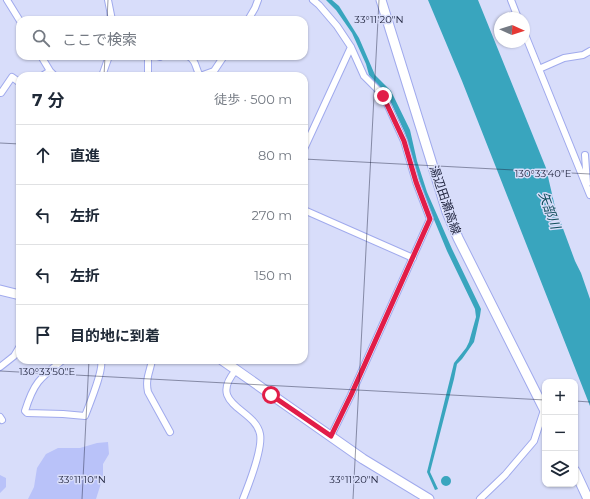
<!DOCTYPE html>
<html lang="ja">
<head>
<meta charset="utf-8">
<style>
	:root { --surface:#fff; --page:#f2f2f3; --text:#1f2937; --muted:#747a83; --line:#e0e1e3 }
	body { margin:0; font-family:Montserrat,"Noto Sans JP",sans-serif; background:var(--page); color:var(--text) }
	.controls { position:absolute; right:12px; bottom:12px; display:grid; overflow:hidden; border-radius:8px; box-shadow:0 1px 3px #0004 }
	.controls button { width:36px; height:36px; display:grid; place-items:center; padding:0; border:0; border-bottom:1px solid var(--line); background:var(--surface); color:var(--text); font:20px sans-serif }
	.compass { position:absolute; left:494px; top:12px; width:36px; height:36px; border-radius:50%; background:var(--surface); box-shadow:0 1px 3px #0004; rotate:93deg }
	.stop { position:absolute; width:12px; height:12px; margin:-9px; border:3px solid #e11d48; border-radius:50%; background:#fff }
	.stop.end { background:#e11d48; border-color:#fff; box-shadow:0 1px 4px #0008 }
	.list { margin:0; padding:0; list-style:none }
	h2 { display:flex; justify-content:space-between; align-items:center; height:52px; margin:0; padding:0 16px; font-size:17px }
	h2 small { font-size:13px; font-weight:400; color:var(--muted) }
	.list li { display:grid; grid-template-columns:26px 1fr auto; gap:12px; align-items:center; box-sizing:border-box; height:60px; padding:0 16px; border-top:1px solid var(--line) }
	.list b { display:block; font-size:15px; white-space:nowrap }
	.list em { font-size:13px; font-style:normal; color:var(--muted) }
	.icon { flex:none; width:22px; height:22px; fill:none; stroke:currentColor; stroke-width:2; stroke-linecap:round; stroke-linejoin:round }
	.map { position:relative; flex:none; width:590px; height:499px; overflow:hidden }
	.search { position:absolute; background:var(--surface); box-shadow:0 1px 3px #0004; left:16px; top:16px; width:292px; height:44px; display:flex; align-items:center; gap:10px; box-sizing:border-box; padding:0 14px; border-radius:12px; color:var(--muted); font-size:15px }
	.panel { position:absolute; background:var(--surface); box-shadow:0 1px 3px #0004; left:16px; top:72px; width:292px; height:292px; border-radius:12px }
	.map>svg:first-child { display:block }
	.green { fill:#b9c2f9 }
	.water { fill:#39a5be }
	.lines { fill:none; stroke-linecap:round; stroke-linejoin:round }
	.street-casing { stroke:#a0aaed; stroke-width:8 }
	.secondary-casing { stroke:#a0aaed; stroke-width:11 }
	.street { stroke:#fff; stroke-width:6 }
	.secondary { stroke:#fff; stroke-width:9 }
	.route { stroke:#e11d48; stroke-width:5 }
	.ticks { fill:none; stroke:#1f233d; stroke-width:1; stroke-opacity:0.45 }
	.labels { text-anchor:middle; stroke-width:3; stroke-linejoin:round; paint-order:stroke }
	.street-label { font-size:12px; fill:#1f233d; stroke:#d8ddfa }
	.water-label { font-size:13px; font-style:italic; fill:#114e5c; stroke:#d8ddfa }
	.ticks-label { font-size:10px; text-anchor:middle; fill:#1f233d; stroke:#d8ddfa; stroke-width:3; stroke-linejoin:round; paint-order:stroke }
</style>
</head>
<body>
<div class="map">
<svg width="590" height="499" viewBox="0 0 590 499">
	<rect width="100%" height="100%" fill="#d8ddfa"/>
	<path class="green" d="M 108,442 L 109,454 L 103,464 L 103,477 L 96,499 L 28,499 L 34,487 L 37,468 L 46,454 L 58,448 L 80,448 L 97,443 Z
		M 0,475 L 6,478 L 6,487 L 0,493 Z"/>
	<path class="water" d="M 326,0 L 332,0 L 339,6 L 359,38 L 375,75 L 391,91 L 410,130 L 417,161 L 427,192 L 452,249 L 481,309 L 480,316 L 474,342 L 462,359 L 457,364 L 454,379 L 430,472 L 438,489 L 435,490 L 427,472 L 454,363 L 466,348 L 469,342 L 476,317 L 475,309 L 447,251 L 423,193 L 405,133 L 387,94 L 369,75 L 366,64 L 352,33 L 336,10 Z
		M 428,0 L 478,0 L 546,168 L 555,207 L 575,261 L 581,273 L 590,299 L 590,406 L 462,81 Z
		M441 481a5 5 0 1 1 10 0a5 5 0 1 1-10 0Z"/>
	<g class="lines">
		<defs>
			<path id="street" d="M 7,0 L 20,21
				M 108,0 L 112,20
				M 313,0 L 319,5 L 337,26 L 351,47 L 364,76 L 383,95 L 404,141 L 416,182 L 430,219 L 351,395 L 331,436
				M 511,0 L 518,18
				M 248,20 L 255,8 L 258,0
				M 524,32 L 590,195
				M 41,56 L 50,71 L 55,76
				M 157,56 L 160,57 L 161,56
				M 188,56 C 197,61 195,68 200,76 L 214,71 L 224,56
				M 539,69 L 564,58 L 583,55 L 590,51
				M 42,76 L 50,71
				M 102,76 L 109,56
				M 148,76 L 148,56
				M 0,93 L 1,93 L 12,77 L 20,83
				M 304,149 L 351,47
				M 585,155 L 587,184
				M 304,210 L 413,258
				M 63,360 C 40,378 34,382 25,411 L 27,413 L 63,414 L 85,416 C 89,405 104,370 101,360
				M 152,360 C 150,372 145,379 148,392 L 170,432
				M 0,367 L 14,356 L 20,346
				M 236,370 C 206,405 255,408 260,434 C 263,449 249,484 243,499
				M 0,417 L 2,420
				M 480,499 L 505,475 L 534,441 L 544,410"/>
			<path id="secondary" d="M 381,0 L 447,212 L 458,238 L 545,411
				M 0,290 L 20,295
				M 222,360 L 363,459 L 429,499
				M 575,471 L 588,499"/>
		</defs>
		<use href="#street" class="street-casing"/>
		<use href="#secondary" class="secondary-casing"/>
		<use href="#street" class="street"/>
		<use href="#secondary" class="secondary"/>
	</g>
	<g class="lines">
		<path class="route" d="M 271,395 L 331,436 L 351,395 L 430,219 L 416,182 L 404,141 L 383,96"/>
	</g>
	<path class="ticks" d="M 107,20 L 108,0M 104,76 L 105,56M 0,143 L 20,144M 304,159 L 590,174M 0,371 L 545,400M 575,401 L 590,402M 82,499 L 89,360M 353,499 L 379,0"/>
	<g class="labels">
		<g class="street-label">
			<text transform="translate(445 200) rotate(71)" y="4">湯辺田瀬高線</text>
		</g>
		<g class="water-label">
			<text transform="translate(550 210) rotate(70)" y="5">矢部川</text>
		</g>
	</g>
	<g class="ticks-label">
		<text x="379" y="23">33°11'20"N</text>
		<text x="543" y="177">130°33'40"E</text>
		<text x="47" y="375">130°33'50"E</text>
		<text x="82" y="483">33°11'10"N</text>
		<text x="354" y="483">33°11'20"N</text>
	</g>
</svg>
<div class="controls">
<button>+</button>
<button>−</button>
<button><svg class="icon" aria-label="layers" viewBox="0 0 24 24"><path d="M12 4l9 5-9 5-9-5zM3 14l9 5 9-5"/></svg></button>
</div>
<svg class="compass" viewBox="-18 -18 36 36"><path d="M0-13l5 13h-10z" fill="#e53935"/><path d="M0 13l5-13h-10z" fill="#747a83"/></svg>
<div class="stop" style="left:271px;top:395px"></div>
<div class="stop end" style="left:383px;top:96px"></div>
<div class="search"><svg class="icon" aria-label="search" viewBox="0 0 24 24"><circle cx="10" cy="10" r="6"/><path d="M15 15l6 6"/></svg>ここで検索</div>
<section class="panel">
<h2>7 分<small>徒歩 · 500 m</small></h2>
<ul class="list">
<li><svg class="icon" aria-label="ahead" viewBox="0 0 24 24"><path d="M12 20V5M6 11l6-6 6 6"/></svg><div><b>直進</b></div><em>80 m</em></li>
<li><svg class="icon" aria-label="left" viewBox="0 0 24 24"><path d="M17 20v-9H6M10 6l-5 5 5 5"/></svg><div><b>左折</b></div><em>270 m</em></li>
<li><svg class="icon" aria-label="left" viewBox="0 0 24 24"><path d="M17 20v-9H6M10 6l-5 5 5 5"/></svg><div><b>左折</b></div><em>150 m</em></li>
<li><svg class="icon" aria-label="arrive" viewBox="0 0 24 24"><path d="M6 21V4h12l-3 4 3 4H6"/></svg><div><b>目的地に到着</b></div></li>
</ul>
</section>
</div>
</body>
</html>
